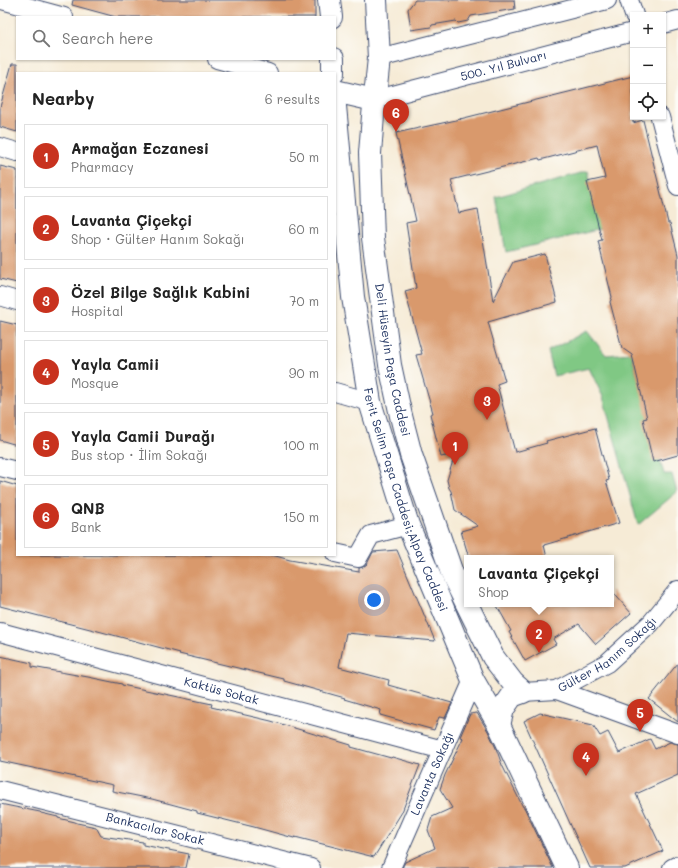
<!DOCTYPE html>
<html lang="en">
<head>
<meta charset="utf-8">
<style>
	:root { --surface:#fff; --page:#f2f2f2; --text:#222; --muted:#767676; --line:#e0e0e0; --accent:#c8321e }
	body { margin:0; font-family:Mali,sans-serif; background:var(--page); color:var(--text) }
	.controls { position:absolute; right:12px; top:12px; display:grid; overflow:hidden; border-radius:0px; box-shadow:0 1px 3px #0004 }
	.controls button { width:36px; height:36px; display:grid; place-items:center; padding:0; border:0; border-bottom:1px solid var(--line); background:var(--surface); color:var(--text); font:20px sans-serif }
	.you { position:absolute; left:374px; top:600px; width:14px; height:14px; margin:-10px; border:3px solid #fff; border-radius:50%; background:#1a73e8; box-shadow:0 0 0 6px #1a73e833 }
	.badge { display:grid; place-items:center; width:26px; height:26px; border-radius:50%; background:var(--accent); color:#fff; font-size:13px; font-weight:700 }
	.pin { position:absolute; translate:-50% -33px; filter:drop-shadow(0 1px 2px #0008) }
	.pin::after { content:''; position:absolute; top:21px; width:14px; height:12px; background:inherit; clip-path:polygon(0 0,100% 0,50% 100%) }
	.popup { position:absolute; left:464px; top:555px; width:150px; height:52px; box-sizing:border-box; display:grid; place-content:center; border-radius:0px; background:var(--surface); filter:drop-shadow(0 1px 3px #0005); font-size:13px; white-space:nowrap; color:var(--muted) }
	.popup b { font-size:15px; color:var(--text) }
	.popup::after { content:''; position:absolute; left:50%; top:100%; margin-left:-8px; border:8px solid transparent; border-top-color:var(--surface) }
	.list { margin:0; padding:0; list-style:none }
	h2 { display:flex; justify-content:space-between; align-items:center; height:52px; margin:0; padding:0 16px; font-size:17px }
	h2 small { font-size:13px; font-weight:400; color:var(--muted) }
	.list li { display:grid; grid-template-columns:26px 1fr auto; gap:12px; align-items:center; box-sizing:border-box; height:64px; margin:0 8px 8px; padding:0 8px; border:1px solid var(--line); border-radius:0px }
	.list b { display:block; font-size:15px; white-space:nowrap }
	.list p { margin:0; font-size:13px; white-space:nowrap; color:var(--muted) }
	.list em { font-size:13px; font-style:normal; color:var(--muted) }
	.icon { flex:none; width:22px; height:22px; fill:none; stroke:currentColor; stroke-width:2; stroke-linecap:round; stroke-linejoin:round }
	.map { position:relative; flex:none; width:678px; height:868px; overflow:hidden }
	.search { position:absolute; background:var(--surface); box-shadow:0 1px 3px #0004; left:16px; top:16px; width:320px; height:44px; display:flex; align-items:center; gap:10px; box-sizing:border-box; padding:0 14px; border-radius:0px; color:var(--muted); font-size:15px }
	.panel { position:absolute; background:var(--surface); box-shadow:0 1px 3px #0004; left:16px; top:72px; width:320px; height:484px; border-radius:0px }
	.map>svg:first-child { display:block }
	.green { fill:#80c884; stroke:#4e7c71 }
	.building { fill:#d9996c }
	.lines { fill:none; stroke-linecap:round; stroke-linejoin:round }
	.street-casing { stroke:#3c4b70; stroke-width:20 }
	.secondary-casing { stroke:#3c4b70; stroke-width:24 }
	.street { stroke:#fff; stroke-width:18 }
	.secondary { stroke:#fff; stroke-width:22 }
	.labels { text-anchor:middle; stroke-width:4; stroke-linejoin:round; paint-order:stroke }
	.street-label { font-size:12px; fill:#1b2f5e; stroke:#fdfcf7 }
</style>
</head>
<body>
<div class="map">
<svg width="678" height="868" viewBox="0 0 678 868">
	<rect width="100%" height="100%" fill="#fdfcf7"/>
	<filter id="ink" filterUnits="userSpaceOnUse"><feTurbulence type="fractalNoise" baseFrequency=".025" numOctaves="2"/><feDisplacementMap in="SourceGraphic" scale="8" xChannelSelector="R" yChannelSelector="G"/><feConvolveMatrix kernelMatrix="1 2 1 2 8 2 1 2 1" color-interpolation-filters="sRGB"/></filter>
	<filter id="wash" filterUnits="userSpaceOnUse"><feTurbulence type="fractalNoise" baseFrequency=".012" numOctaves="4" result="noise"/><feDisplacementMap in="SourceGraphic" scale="16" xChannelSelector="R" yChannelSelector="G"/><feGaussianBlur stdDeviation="0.9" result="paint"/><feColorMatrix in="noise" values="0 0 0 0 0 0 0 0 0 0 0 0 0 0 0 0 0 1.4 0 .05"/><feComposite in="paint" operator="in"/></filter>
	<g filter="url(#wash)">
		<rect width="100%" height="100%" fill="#f6ebd6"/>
		<path class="green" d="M 588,171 L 601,229 L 506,252 L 496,197 Z
			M 587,331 L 606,355 L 631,353 L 664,474 L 672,474 L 677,492 L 638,525 L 603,397 L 589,368 L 554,376 L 548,351 Z"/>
		<g id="blocks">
			<path class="building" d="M 73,0 L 315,0 L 315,17 L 116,17 L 72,5 Z
				M 415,0 L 514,0 L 515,9 L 471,16 L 468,21 L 458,23 L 456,21 L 432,25 L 431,27 L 411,30 L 408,9 Z
				M 12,64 L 17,64 L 17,132 L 0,127 L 0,107 Z
				M 633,76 L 633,123 L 643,120 L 668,223 L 670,223 L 678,255 L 678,455 L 653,462 L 643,419 L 647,418 L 632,355 L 622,348 L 610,302 L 612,297 L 598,241 L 602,240 L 587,182 L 605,178 L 597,145 L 540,160 L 539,158 L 451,180 L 459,213 L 478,209 L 493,301 L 513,262 L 545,254 L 557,302 L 488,322 L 505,381 L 497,384 L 515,452 L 547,443 L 546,441 L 595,428 L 609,480 L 606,481 L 619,523 L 544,545 L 547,558 L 469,558 L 461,531 L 478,526 L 455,510 L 451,491 L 449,488 L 447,480 L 455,454 L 441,457 L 430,414 L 433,413 L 416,355 L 422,354 L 405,291 L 416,288 L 406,223 L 416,221 L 396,133 L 461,119 L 460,119 Z
				M 0,166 L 17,170 L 17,283 L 0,279 Z
				M 0,321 L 17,325 L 17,445 L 0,440 Z
				M 0,481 L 17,486 L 17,555 L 272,555 L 290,560 L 359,572 L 359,568 L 363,567 L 367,564 L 373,552 L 397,550 L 435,641 L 346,633 L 339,667 L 389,680 L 388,685 L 452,703 L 445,718 L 439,717 L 434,730 L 380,715 L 381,710 L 344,699 L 345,698 L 284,681 L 284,679 L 179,654 L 180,653 L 98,631 L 0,606 Z
				M 611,590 L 631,613 L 596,644 L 579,624 L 553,639 L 556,644 L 525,661 L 509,632 L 511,631 L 496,604 L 611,604 Z
				M 0,656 L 32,663 L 32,667 L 88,677 L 122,684 L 122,685 L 212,704 L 211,707 L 271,721 L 351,745 L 351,747 L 391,758 L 392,757 L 420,765 L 402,812 L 374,857 L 295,837 L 294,838 L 254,827 L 197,813 L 197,811 L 152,799 L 112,791 L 113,785 L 0,761 Z
				M 678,663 L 678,722 L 649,699 Z
				M 477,713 L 488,731 L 496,748 L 502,765 L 523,807 L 524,807 L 553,868 L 402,868 L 405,862 L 435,848 L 428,830 L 432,817 L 452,808 L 440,789 L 445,775 L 463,738 L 460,737 L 470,714 Z
				M 540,713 L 593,725 L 600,736 L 608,732 L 619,753 L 650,739 L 655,749 L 670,742 L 678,744 L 678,775 L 636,794 L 663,851 L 625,868 L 590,868 L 524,721 Z
				M 0,804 L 40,812 L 41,813 L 58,817 L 58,818 L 75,822 L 77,823 L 96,827 L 101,836 L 143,842 L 143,845 L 189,854 L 186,868 L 0,868 Z"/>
		</g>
	</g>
	<g filter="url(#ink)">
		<use href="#blocks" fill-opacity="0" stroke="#3c4b70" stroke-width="1"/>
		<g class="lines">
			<defs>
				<g id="street">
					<path d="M 2,0 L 64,17"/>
					<path d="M 629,0 L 634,15"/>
					<path d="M 663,24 L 678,20"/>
					<path d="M 379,58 L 607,0"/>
					<path d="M 217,59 L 268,73"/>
					<path id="s1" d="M 374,100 L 633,32"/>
					<path d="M 660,117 L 678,186"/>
					<path d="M 0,147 L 17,152"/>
					<path d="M 0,296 L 17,301"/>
					<path d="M 335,392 L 370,402"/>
					<path d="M 0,467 L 17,471"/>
					<path d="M 335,553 L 358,558 L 371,535 L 408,525"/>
					<path id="s2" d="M 0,632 L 443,750"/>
					<path d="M 557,690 L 678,734"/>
					<path id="s3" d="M 523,692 L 557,690 L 607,663 L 651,623 L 678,590"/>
					<path id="s4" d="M 0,790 L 311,868"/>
					<path id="s5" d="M 391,868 L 473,680"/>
					<path d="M 672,868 L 678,865"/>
				</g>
				<g id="secondary">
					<path d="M 329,0 L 331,17"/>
					<path id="s6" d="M 376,0 L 379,58 L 373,116 L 370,153 L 373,238 L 390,365 L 401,416 L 411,455 L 453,576 L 493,657 L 513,683 L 523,692 L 512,696 L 503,709 L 499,725"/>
					<path d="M 333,59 L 333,73"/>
					<path d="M 335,91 L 374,100"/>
					<path id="s7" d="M 335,106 L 353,297 L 370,402 L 408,525 L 473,680 L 499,725 L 567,868"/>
				</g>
			</defs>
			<use href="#street" class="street-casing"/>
			<use href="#secondary" class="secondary-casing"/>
			<use href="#street" class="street"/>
			<use href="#secondary" class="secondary"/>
		</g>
	</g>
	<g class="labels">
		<g class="street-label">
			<text dy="4" stroke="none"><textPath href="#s1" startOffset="134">500. Yıl Bulvarı</textPath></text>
			<text dy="4" stroke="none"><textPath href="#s6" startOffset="362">Deli Hüseyin Paşa Caddesi</textPath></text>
			<text dy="4" stroke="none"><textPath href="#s7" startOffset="402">Ferit Selim Paşa Caddesi;Alpay Caddesi</textPath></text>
			<text dy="4" stroke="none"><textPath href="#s3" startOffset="96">Gülter Hanım Sokağı</textPath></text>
			<text dy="4" stroke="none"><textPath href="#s2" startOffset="229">Kaktüs Sokak</textPath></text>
			<text dy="4" stroke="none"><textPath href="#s5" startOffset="103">Lavanta Sokağı</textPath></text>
			<text dy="4" stroke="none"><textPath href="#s4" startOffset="160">Bankacılar Sokak</textPath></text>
		</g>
	</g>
</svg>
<div class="controls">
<button>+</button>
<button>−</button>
<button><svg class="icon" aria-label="locate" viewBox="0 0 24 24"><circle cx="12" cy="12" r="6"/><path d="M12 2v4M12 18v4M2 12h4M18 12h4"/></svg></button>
</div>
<div class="you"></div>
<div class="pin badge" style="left:455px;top:465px">1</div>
<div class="pin badge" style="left:539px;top:653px">2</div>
<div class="popup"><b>Lavanta Çiçekçi</b>Shop</div>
<div class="pin badge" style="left:487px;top:420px">3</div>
<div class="pin badge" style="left:586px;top:776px">4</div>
<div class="pin badge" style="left:640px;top:732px">5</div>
<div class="pin badge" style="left:396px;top:132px">6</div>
<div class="search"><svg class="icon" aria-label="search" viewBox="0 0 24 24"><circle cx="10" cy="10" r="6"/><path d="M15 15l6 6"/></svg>Search here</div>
<section class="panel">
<h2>Nearby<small>6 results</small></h2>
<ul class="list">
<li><span class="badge">1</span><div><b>Armağan Eczanesi</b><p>Pharmacy</p></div><em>50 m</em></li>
<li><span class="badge">2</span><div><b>Lavanta Çiçekçi</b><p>Shop · Gülter Hanım Sokağı</p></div><em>60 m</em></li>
<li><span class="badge">3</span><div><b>Özel Bilge Sağlık Kabini</b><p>Hospital</p></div><em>70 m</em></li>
<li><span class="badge">4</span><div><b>Yayla Camii</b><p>Mosque</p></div><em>90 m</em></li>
<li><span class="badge">5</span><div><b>Yayla Camii Durağı</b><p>Bus stop · İlim Sokağı</p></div><em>100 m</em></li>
<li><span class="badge">6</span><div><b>QNB</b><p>Bank</p></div><em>150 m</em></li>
</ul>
</section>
</div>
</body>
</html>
